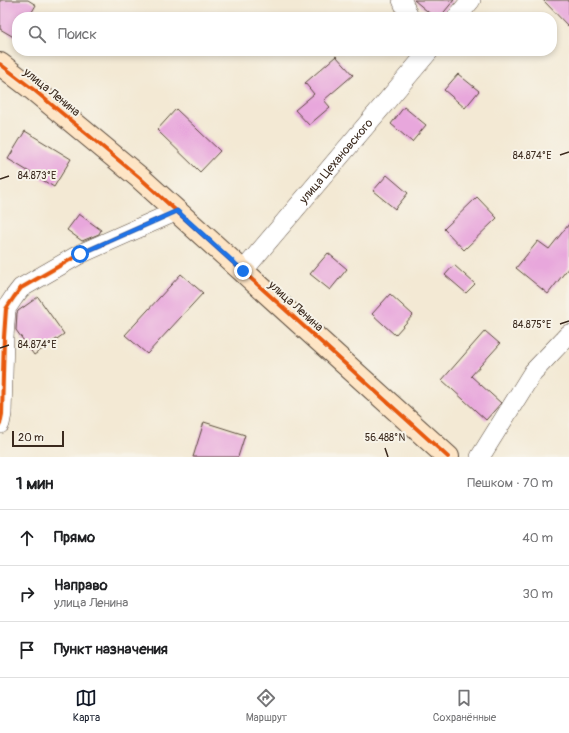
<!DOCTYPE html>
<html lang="ru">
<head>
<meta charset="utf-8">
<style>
	:root { --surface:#fff; --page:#f2f2f2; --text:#202124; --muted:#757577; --line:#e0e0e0; --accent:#111827 }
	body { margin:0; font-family:Pangolin,sans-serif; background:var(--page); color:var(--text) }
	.scale { position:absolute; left:12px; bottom:10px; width:52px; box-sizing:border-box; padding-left:4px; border:2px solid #3b2a1e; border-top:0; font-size:11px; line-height:14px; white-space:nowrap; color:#3b2a1e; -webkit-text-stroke:3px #f7f3e8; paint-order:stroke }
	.stop { position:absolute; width:12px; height:12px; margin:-9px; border:3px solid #1a73e8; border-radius:50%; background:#fff }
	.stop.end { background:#1a73e8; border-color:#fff; box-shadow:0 1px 4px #0008 }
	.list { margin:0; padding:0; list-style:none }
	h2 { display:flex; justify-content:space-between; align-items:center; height:52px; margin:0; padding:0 16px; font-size:17px }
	h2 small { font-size:13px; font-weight:400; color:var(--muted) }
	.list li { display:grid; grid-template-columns:26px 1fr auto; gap:12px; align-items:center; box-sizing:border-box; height:56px; padding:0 16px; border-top:1px solid var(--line) }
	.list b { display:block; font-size:15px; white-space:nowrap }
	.list p { margin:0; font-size:13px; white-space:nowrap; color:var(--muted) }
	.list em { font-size:13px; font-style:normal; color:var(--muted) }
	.icon { flex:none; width:22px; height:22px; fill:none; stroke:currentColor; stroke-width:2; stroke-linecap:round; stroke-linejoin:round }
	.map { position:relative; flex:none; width:569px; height:457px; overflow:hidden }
	.search { position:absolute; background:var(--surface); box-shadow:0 2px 6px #0003; left:12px; right:12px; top:12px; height:44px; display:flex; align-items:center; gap:10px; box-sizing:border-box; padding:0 14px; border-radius:16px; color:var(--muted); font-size:15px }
	.sheet { height:220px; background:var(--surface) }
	nav { display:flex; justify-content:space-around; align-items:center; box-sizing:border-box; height:56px; border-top:1px solid var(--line); background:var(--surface); font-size:11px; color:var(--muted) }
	nav a { display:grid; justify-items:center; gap:2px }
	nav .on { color:var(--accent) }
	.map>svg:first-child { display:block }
	.building { fill:#e8a7dc }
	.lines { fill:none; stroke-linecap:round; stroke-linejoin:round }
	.street-casing { stroke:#574739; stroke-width:20 }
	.secondary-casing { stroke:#574739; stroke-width:24 }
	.street { stroke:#fff; stroke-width:19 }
	.secondary { stroke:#fee5c5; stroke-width:22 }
	.cycleway-casing { stroke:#f7f3e8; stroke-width:6 }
	.cycleway { stroke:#e8590c; stroke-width:4 }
	.route { stroke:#1a73e8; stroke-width:5 }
	.ticks { fill:none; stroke:#3b2a1e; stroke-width:1.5 }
	.labels { text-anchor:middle; stroke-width:4; stroke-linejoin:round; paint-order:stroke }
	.street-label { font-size:12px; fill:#3b2a1e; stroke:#f7f3e8 }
	.ticks-label { font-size:10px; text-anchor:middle; fill:#3b2a1e; stroke:#f7f3e8; stroke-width:4; stroke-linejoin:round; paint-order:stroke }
</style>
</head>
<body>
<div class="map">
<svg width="569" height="457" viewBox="0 0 569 457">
	<rect width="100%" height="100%" fill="#f7f3e8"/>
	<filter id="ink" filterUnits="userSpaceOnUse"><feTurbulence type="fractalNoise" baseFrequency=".025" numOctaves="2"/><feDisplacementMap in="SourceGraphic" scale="8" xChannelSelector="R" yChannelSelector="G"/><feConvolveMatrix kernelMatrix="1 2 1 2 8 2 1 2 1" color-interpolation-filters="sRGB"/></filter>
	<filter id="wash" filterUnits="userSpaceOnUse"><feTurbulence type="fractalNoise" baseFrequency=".012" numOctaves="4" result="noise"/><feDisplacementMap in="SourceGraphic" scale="16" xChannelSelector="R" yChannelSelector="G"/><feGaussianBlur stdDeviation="0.9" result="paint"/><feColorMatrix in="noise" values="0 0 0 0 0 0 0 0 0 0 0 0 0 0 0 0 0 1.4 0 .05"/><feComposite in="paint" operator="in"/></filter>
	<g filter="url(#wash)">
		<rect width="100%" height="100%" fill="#f3e9d4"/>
		<g id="blocks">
			<path class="building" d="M 0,0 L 28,0 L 36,5 L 29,17 L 17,17 L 17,39 L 0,29 Z
				M 414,0 L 454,0 L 440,17 L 434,17 Z
				M 543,0 L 569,0 L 569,27 Z
				M 336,56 L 353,75 L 324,100 L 330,107 L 309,125 L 295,110 L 314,94 L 305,83 Z
				M 458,74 L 479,91 L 465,108 L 444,90 Z
				M 404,107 L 426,125 L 412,142 L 391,124 Z
				M 176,109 L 220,151 L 200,172 L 157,130 Z
				M 25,131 L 71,159 L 54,187 L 8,159 Z
				M 387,175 L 408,193 L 395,209 L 373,191 Z
				M 477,197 L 497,218 L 464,250 L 444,229 Z
				M 79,214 L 101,230 L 99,234 L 82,241 L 67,230 Z
				M 569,224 L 569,267 L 548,294 L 516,268 L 538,241 L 549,249 Z
				M 328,253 L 347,269 L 330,290 L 310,274 Z
				M 454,265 L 475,284 L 466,293 L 445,275 Z
				M 181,274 L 203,293 L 147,354 L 125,335 Z
				M 390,294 L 413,315 L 395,335 L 372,314 Z
				M 38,297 L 64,334 L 34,355 L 16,330 L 17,313 L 18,311 Z
				M 485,331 L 500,344 L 471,376 L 501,403 L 486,420 L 442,380 Z
				M 204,422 L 245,435 L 238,457 L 193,457 Z"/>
		</g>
	</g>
	<g filter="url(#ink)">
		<use href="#blocks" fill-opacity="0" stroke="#574739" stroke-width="1"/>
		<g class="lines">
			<defs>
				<g id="street">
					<path d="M 402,0 L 409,17"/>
					<path d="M 457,17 L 471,0"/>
					<path id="s1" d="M 243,271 L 429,51"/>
					<path d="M 0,424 L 2,414 L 4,337 L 6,309 L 14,297 L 21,288 L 80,254 L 177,211"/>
					<path d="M 480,457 L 533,372 L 569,334"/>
				</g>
				<path id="secondary" d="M 0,64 L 34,90 L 140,178 L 448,457"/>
			</defs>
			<use href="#street" class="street-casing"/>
			<use href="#secondary" class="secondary-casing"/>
			<use href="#street" class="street"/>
			<use href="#secondary" class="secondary"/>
			<defs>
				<path id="cycleway" d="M 0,64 L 34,90 L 140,178 L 448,457
					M 0,424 L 2,414 L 4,337 L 6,309 L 14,297 L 21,288 L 80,254 L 177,211"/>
			</defs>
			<use href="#cycleway" class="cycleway-casing"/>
			<use href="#cycleway" class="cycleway"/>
		</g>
	</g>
	<g class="lines" filter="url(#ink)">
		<path class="route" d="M 80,254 L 177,211 L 243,271"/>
	</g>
	<path class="ticks" d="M 560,155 L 569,152M 0,179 L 9,176M 560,324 L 569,321M 0,348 L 9,345M 385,448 L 388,457"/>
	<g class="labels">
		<g class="street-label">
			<text transform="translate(52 92) rotate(39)" y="4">улица Ленина</text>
			<text dy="4" stroke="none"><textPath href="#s1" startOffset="144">улица Цехановского</textPath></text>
			<text transform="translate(296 306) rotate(42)" y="4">улица Ленина</text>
		</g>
	</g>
	<g class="ticks-label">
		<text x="532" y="159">84.874°E</text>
		<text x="37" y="179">84.873°E</text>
		<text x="532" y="328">84.875°E</text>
		<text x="37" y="348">84.874°E</text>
		<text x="385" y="441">56.488°N</text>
	</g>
</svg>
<div class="scale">20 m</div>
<div class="stop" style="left:80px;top:254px"></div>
<div class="stop end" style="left:243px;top:271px"></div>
<div class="search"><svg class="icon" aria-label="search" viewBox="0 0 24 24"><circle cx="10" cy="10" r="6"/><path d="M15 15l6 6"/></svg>Поиск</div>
</div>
<section class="sheet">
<h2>1 мин<small>Пешком · 70 m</small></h2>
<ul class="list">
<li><svg class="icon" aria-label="ahead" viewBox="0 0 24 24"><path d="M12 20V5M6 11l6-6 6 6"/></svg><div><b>Прямо</b></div><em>40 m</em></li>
<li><svg class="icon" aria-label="right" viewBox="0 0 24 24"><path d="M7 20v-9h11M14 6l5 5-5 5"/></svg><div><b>Направо</b><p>улица Ленина</p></div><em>30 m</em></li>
<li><svg class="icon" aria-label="arrive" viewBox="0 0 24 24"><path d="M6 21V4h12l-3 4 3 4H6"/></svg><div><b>Пункт назначения</b></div></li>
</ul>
</section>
<nav>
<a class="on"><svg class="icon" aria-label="map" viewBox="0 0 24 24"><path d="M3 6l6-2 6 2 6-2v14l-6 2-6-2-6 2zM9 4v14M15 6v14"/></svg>Карта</a>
<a><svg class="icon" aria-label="directions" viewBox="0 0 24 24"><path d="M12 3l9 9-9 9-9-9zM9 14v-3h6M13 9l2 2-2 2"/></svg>Маршрут</a>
<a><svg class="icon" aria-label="saved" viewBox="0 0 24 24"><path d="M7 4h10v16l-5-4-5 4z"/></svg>Сохранённые</a>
</nav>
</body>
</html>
